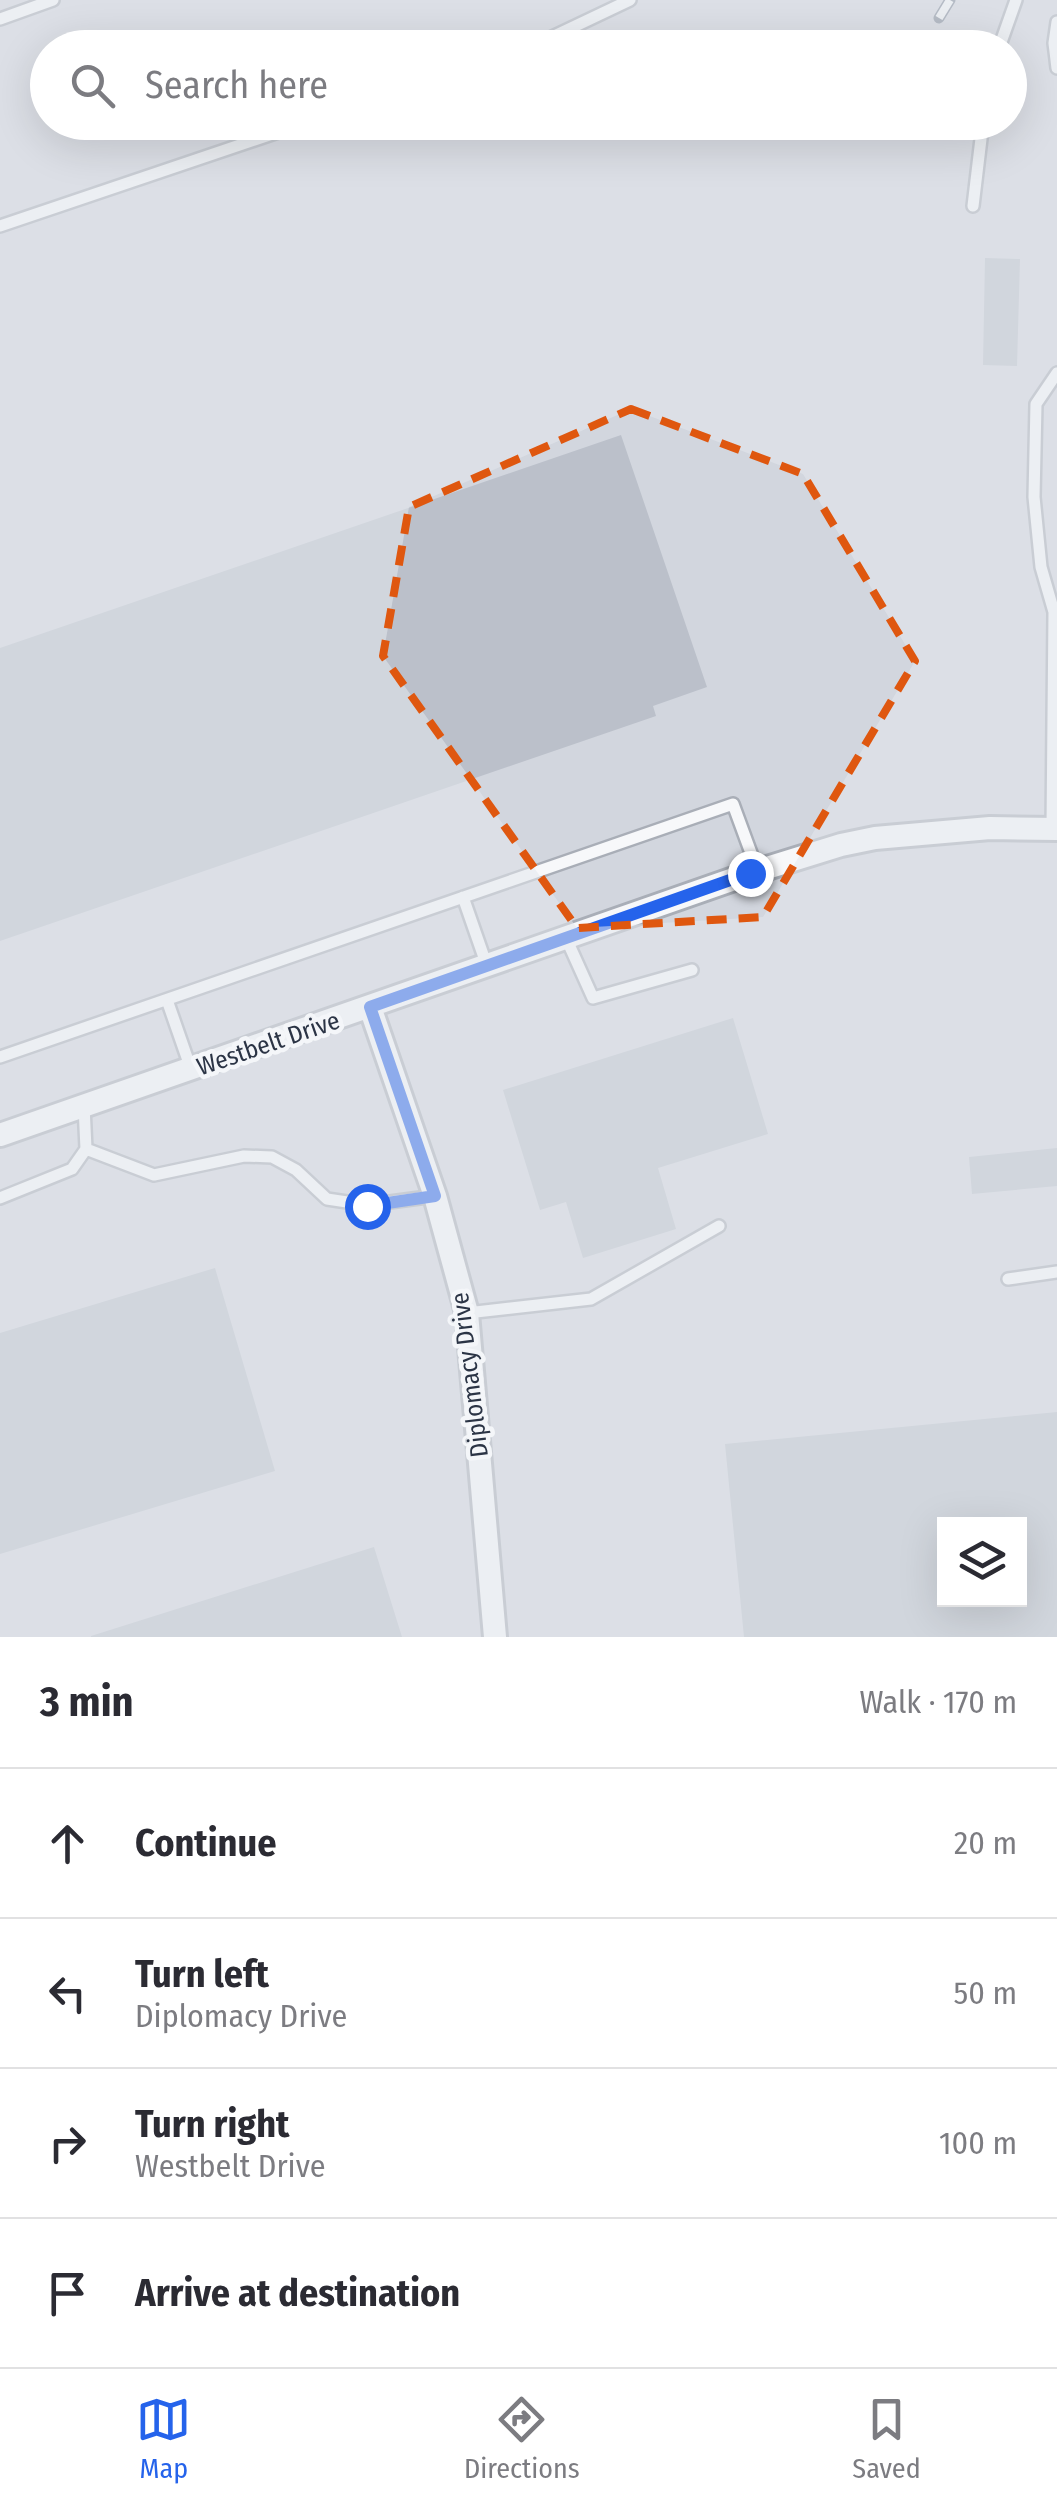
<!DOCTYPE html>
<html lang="en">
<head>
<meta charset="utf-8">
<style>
	:root { --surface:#fff; --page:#f7f7f7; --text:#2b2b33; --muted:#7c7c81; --line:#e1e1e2; --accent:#2563eb }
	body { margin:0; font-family:"Fira Sans Condensed",sans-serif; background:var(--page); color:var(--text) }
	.controls { position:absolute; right:30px; bottom:30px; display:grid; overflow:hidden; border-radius:0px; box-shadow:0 10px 40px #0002 }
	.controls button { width:90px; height:90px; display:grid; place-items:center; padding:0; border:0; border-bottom:2px solid var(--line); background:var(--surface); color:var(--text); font:50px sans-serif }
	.stop { position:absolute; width:30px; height:30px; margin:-22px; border:8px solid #2563eb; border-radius:50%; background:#fff }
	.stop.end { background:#2563eb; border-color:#fff; box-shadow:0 2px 10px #0008 }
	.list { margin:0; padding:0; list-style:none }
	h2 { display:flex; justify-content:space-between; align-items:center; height:130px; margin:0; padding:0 40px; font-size:42px }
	h2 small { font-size:32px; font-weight:400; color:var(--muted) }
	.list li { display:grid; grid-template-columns:65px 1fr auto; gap:30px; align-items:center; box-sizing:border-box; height:150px; padding:0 40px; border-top:2px solid var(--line) }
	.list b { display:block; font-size:38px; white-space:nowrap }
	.list p { margin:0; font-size:32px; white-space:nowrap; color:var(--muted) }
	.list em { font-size:32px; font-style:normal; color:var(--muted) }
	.icon { flex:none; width:55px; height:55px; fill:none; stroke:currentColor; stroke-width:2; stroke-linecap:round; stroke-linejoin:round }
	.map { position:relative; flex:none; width:1057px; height:1637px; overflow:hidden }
	.search { position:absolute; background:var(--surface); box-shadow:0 10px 40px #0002; left:30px; right:30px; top:30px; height:110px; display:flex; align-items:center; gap:25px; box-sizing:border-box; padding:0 35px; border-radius:55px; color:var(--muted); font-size:38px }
	.sheet { height:730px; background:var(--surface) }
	nav { display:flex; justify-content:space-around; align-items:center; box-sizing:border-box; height:140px; border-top:2px solid var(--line); background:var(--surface); font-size:28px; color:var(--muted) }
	nav a { display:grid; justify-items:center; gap:5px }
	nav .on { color:var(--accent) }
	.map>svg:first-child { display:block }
	.built { fill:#d2d6de; fill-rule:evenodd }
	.building { fill:#bbc0ca; fill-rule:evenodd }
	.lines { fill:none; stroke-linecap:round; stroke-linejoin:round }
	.service-casing { stroke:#a9aeb7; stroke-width:16 }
	.minor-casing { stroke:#a9aeb7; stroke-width:28 }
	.service { stroke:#f7f8fa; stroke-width:11 }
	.minor { stroke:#f7f8fa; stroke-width:22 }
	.rail-casing { stroke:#7d8696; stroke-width:11 }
	.rail { stroke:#f4f6f9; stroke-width:8; stroke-dasharray:22; stroke-linecap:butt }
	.route { stroke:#2563eb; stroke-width:12 }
	.marked { fill:none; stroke:#df570f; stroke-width:8; stroke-dasharray:20 12; stroke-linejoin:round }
	.labels { text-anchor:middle; stroke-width:9; stroke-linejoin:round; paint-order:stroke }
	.street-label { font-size:25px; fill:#2b3445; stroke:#f4f6f9 }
</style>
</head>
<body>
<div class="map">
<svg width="1057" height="1637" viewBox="0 0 1057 1637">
	<rect width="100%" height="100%" fill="#e4e7ec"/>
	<path class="built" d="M 0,0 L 1057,0 L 1057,1637 L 0,1637 ZM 48,48 L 1010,48 L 1010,122 L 48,122 ZM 944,1524 L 1020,1524 L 1020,1600 L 944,1600 Z"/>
	<path class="building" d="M 985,258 L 1020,259 L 1017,366 L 983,365 Z
		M 621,435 L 707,687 L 653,706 L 656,716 L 0,941 L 0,648 Z
		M 733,1018 L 768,1134 L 658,1168 L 676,1229 L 583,1258 L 566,1202 L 540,1210 L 503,1090 Z
		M 1057,1148 L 1057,1186 L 972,1194 L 969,1157 Z
		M 215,1268 L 275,1471 L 0,1554 L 0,1333 Z
		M 1057,1412 L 1057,1637 L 744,1637 L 725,1444 ZM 944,1524 L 1020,1524 L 1020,1600 L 944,1600 Z
		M 374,1547 L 402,1637 L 91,1637 L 91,1636 Z"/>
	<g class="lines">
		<defs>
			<path id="service" d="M 0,19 L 53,0
				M 1057,22 L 1054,43 L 1057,68
				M 529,48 L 630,0
				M 999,48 L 1016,0
				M 973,206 L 983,122
				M 0,226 L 308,122
				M 1052,828 L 1054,612 L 1041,567 L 1034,497 L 1036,404 L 1057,373
				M 463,897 L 487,966
				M 566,938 L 593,998 L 692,970
				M 167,1000 L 191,1069
				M 0,1057 L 733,804 L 758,872
				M 86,1149 L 154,1175 L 244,1156 L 272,1157 L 296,1170 L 327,1199 L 367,1205 L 435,1196
				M 0,1198 L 72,1169 L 86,1149 L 84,1106
				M 1008,1279 L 1057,1272
				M 467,1313 L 591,1299 L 719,1226"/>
			<path id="minor" d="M 370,1007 L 435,1196 L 467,1313 L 495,1637
				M 0,1135 L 751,873 L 841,845 L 875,838 L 990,828 L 1057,829"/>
		</defs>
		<use href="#service" class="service-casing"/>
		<use href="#minor" class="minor-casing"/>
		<use href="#service" class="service"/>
		<use href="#minor" class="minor"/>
		<defs>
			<path id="rail" d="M 939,18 L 950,0"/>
		</defs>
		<use href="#rail" class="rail-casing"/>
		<use href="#rail" class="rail"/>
	</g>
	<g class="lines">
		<path class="route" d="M 367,1206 L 435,1196 L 370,1007 L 750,873"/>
	</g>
	<path d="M0 0H1057V1637H0ZM 631,409 L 803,474 L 915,661 L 763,917 L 577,928 L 383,656 L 409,507 Z" fill="#e4e7ec" fill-opacity=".55" fill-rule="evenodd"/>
	<path class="marked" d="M 631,409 L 803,474 L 915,661 L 763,917 L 577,928 L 383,656 L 409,507 Z"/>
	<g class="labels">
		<g class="street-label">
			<text transform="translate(268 1043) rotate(-19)" y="9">Westbelt Drive</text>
			<text transform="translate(469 1375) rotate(-97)" y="9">Diplomacy Drive</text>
		</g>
	</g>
</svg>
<div class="controls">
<button><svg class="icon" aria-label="layers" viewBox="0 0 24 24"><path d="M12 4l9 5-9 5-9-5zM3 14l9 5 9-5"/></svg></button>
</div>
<div class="stop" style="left:367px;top:1206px"></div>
<div class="stop end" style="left:750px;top:873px"></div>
<div class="search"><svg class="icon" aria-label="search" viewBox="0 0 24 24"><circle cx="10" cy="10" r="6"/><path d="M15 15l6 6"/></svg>Search here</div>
</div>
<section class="sheet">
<h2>3 min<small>Walk · 170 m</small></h2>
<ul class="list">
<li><svg class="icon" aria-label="ahead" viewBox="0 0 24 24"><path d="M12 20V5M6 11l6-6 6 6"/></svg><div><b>Continue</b></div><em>20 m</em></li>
<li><svg class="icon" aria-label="left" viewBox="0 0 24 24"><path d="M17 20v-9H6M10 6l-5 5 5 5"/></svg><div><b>Turn left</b><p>Diplomacy Drive</p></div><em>50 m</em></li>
<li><svg class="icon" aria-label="right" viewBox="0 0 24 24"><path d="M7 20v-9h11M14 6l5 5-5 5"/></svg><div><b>Turn right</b><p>Westbelt Drive</p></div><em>100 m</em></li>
<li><svg class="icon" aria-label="arrive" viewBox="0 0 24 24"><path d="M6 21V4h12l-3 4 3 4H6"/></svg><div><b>Arrive at destination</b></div></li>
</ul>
</section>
<nav>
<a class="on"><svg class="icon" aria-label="map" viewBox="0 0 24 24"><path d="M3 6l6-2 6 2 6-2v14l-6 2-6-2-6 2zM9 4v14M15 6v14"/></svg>Map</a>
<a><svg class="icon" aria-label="directions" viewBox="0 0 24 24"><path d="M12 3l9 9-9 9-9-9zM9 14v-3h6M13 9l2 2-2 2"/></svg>Directions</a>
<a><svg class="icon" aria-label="saved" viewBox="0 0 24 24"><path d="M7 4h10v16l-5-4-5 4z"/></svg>Saved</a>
</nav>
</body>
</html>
